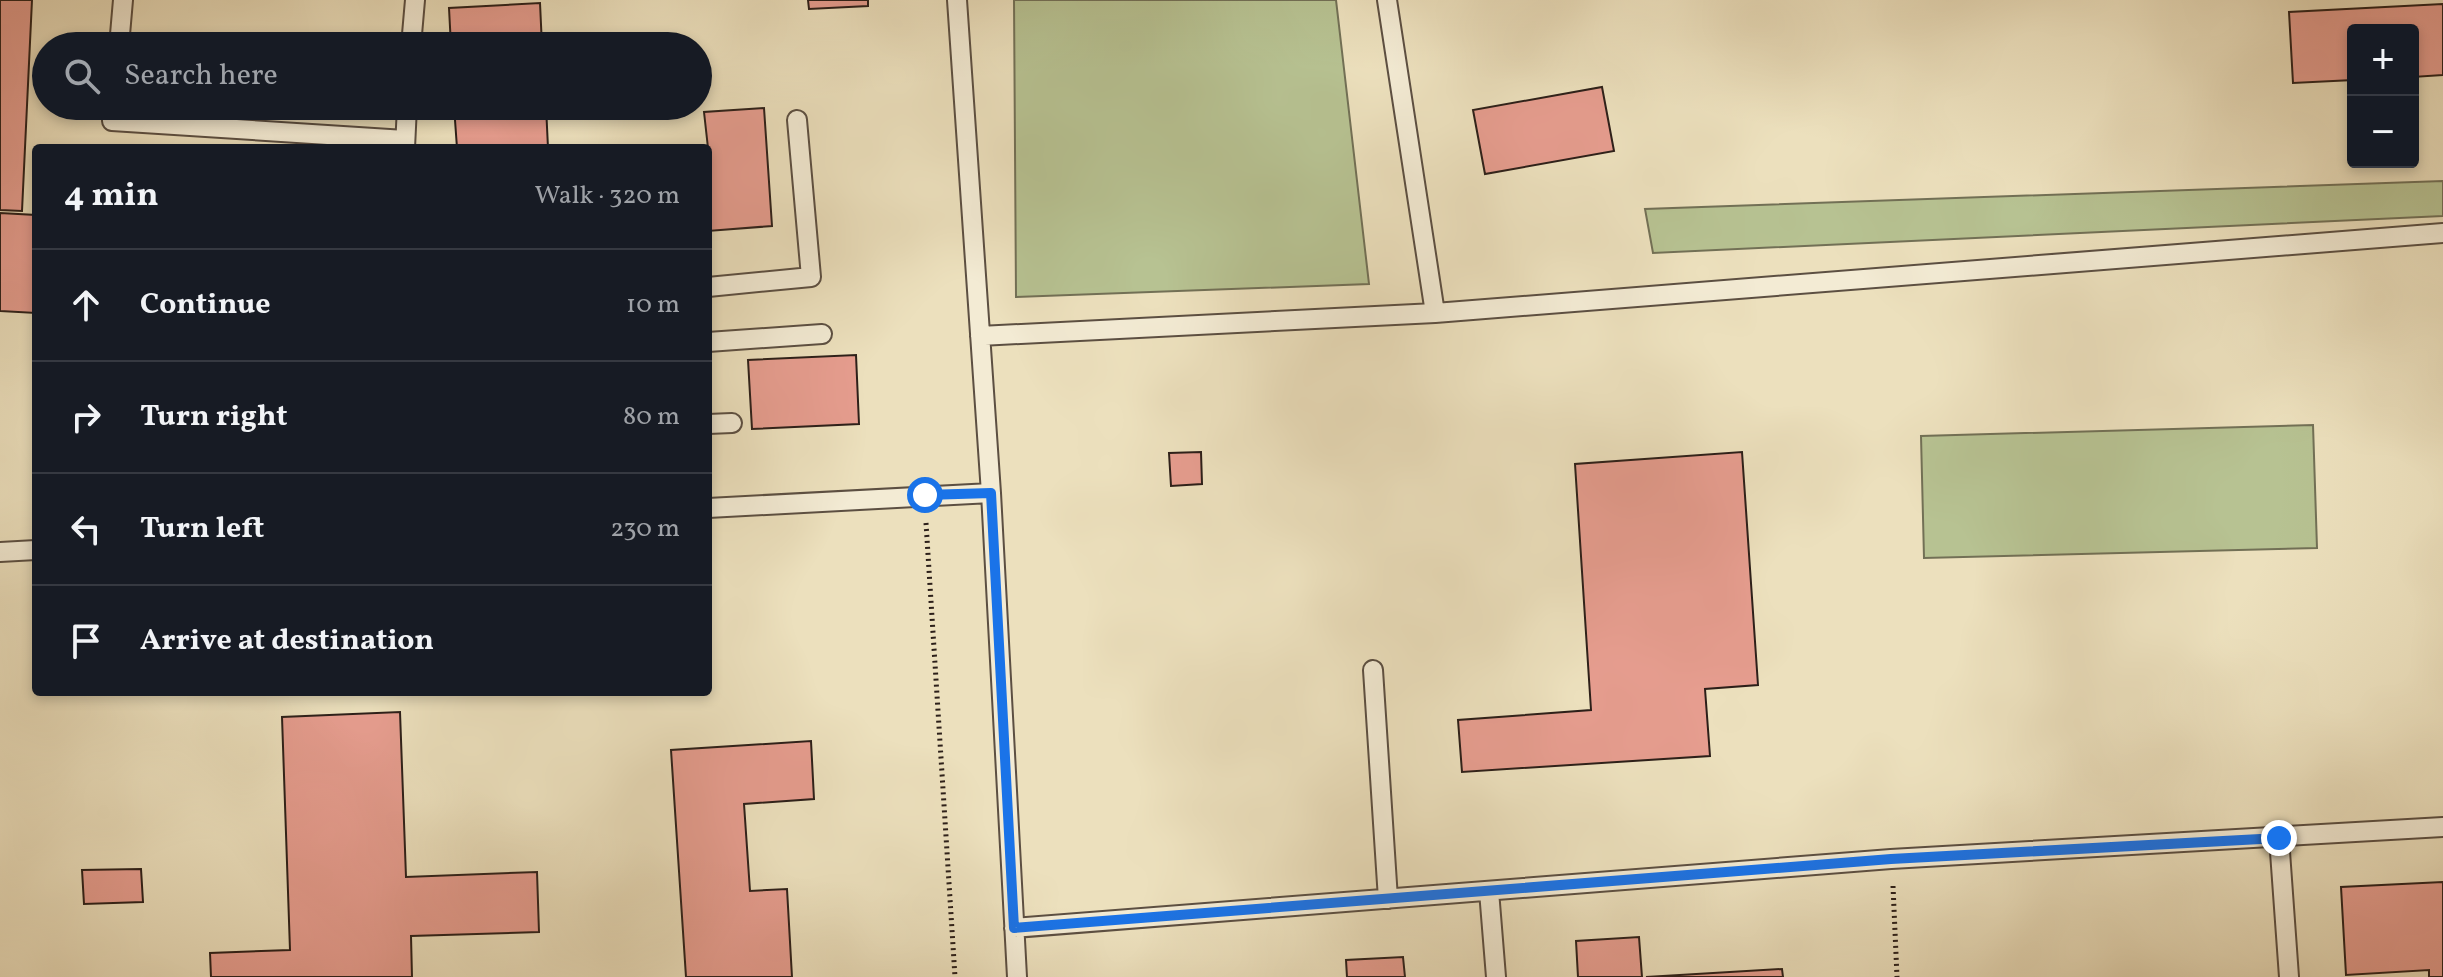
<!DOCTYPE html>
<html lang="en">
<head>
<meta charset="utf-8">
<style>
	:root { --surface:#171b24; --page:#242831; --text:#f1f3f6; --muted:#9ea1a6; --line:#363941 }
	body { margin:0; font-family:Vollkorn,serif; background:var(--page); color:var(--text) }
	.controls { position:absolute; right:24px; top:24px; display:grid; overflow:hidden; border-radius:8px; box-shadow:0 4px 12px #0003 }
	.controls button { width:72px; height:72px; display:grid; place-items:center; padding:0; border:0; border-bottom:2px solid var(--line); background:var(--surface); color:var(--text); font:40px sans-serif }
	.stop { position:absolute; width:24px; height:24px; margin:-18px; border:6px solid #1a73e8; border-radius:50%; background:#fff }
	.stop.end { background:#1a73e8; border-color:#fff; box-shadow:0 2px 8px #0008 }
	.list { margin:0; padding:0; list-style:none }
	h2 { display:flex; justify-content:space-between; align-items:center; height:104px; margin:0; padding:0 32px; font-size:34px }
	h2 small { font-size:26px; font-weight:400; color:var(--muted) }
	.list li { display:grid; grid-template-columns:52px 1fr auto; gap:24px; align-items:center; box-sizing:border-box; height:112px; padding:0 32px; border-top:2px solid var(--line) }
	.list b { display:block; font-size:30px; white-space:nowrap }
	.list em { font-size:26px; font-style:normal; color:var(--muted) }
	.icon { flex:none; width:44px; height:44px; fill:none; stroke:currentColor; stroke-width:2; stroke-linecap:round; stroke-linejoin:round }
	.map { position:relative; flex:none; width:2443px; height:977px; overflow:hidden }
	.search { position:absolute; background:var(--surface); box-shadow:0 4px 12px #0003; left:32px; top:32px; width:680px; height:88px; display:flex; align-items:center; gap:20px; box-sizing:border-box; padding:0 28px; border-radius:44px; color:var(--muted); font-size:30px }
	.panel { position:absolute; background:var(--surface); box-shadow:0 4px 12px #0003; left:32px; top:144px; width:680px; height:552px; border-radius:8px }
	.map>svg:first-child { display:block }
	.green { fill:#b7c292; stroke:#727056; stroke-width:2 }
	.building { fill:#e69d8f; stroke:#2c1f19; stroke-width:2 }
	.lines { fill:none; stroke-linecap:round; stroke-linejoin:round }
	.lane-casing { stroke:#5c4f42; stroke-width:22 }
	.path { stroke:#2c1f19; stroke-width:5; stroke-dasharray:2 4; stroke-linecap:butt }
	.lane { stroke:#f3ebd4; stroke-width:18 }
	.route { stroke:#1a73e8; stroke-width:10 }
</style>
</head>
<body>
<div class="map">
<svg width="2443" height="977" viewBox="0 0 2443 977">
	<rect width="100%" height="100%" fill="#ece0bd"/>
	<filter id="stains"><feTurbulence type="fractalNoise" baseFrequency=".0025" numOctaves="4"/><feColorMatrix values="0 0 0 0 .2 0 0 0 0 .09 0 0 0 0 .02 0 0 0 .5 -.17"/></filter>
	<radialGradient id="worn" r=".72"><stop offset=".6" stop-color="#630" stop-opacity="0"/><stop offset="1" stop-color="#630" stop-opacity=".3"/></radialGradient>
	<path class="green" d="M 1014,0 L 1336,0 L 1369,284 L 1016,297 Z
		M 2443,181 L 2443,216 L 1653,253 L 1645,209 Z
		M 2313,425 L 2317,548 L 1924,558 L 1921,436 Z"/>
	<path class="building" d="M 0,0 L 32,0 L 22,211 L 0,210 Z
		M 808,0 L 868,0 L 868,6 L 809,9 Z
		M 540,3 L 542,46 L 451,46 L 449,8 Z
		M 2443,4 L 2443,75 L 2413,77 L 2413,30 L 2353,30 L 2353,80 L 2293,83 L 2289,12 Z
		M 1602,87 L 1614,151 L 1485,174 L 1473,110 Z
		M 454,106 L 546,106 L 548,148 L 457,148 Z
		M 764,108 L 772,226 L 708,231 L 708,148 L 704,112 Z
		M 0,213 L 36,215 L 36,313 L 0,311 Z
		M 856,355 L 859,424 L 752,429 L 748,360 Z
		M 1201,452 L 1202,484 L 1171,486 L 1169,453 Z
		M 1742,452 L 1758,685 L 1705,689 L 1710,756 L 1462,772 L 1458,720 L 1591,710 L 1575,464 Z
		M 400,712 L 406,877 L 537,872 L 539,932 L 411,936 L 412,977 L 211,977 L 210,953 L 290,950 L 282,717 Z
		M 811,741 L 814,799 L 744,804 L 750,891 L 787,889 L 792,977 L 686,977 L 671,750 Z
		M 141,869 L 143,902 L 84,904 L 82,870 Z
		M 2443,882 L 2443,977 L 2429,977 L 2429,970 L 2346,975 L 2341,887 Z
		M 1639,937 L 1642,977 L 1578,977 L 1576,941 Z
		M 1403,957 L 1405,977 L 1347,977 L 1346,960 Z
		M 1782,969 L 1783,977 L 1646,977 Z"/>
	<g class="lines">
		<defs>
			<path id="lane" d="M 957,0 L 991,493 L 1017,977
				M 1387,0 L 1435,313
				M 119,46 L 123,0
				M 411,46 L 415,0
				M 113,106 L 112,121 L 405,140
				M 405,148 L 407,106
				M 708,287 L 811,277 L 797,120
				M 980,336 L 1435,313 L 2443,233
				M 708,342 L 822,334
				M 708,424 L 732,423
				M 708,508 L 991,493
				M 0,552 L 36,550
				M 1373,670 L 1388,899
				M 2279,838 L 2289,977
				M 1489,891 L 1496,977
				M 1014,928 L 1891,859 L 2443,827"/>
		</defs>
		<use href="#lane" class="lane-casing"/>
		<path class="path" d="M 926,523 L 955,977
			M 1893,886 L 1897,977"/>
		<use href="#lane" class="lane"/>
	</g>
	<g class="lines">
		<path class="route" d="M 925,495 L 991,493 L 1014,928 L 1891,859 L 2279,838"/>
	</g>
	<rect width="100%" height="100%" filter="url(#stains)"/>
	<rect width="100%" height="100%" fill="url(#worn)"/>
</svg>
<div class="controls">
<button>+</button>
<button>−</button>
</div>
<div class="stop" style="left:925px;top:495px"></div>
<div class="stop end" style="left:2279px;top:838px"></div>
<div class="search"><svg class="icon" aria-label="search" viewBox="0 0 24 24"><circle cx="10" cy="10" r="6"/><path d="M15 15l6 6"/></svg>Search here</div>
<section class="panel">
<h2>4 min<small>Walk · 320 m</small></h2>
<ul class="list">
<li><svg class="icon" aria-label="ahead" viewBox="0 0 24 24"><path d="M12 20V5M6 11l6-6 6 6"/></svg><div><b>Continue</b></div><em>10 m</em></li>
<li><svg class="icon" aria-label="right" viewBox="0 0 24 24"><path d="M7 20v-9h11M14 6l5 5-5 5"/></svg><div><b>Turn right</b></div><em>80 m</em></li>
<li><svg class="icon" aria-label="left" viewBox="0 0 24 24"><path d="M17 20v-9H6M10 6l-5 5 5 5"/></svg><div><b>Turn left</b></div><em>230 m</em></li>
<li><svg class="icon" aria-label="arrive" viewBox="0 0 24 24"><path d="M6 21V4h12l-3 4 3 4H6"/></svg><div><b>Arrive at destination</b></div></li>
</ul>
</section>
</div>
</body>
</html>
